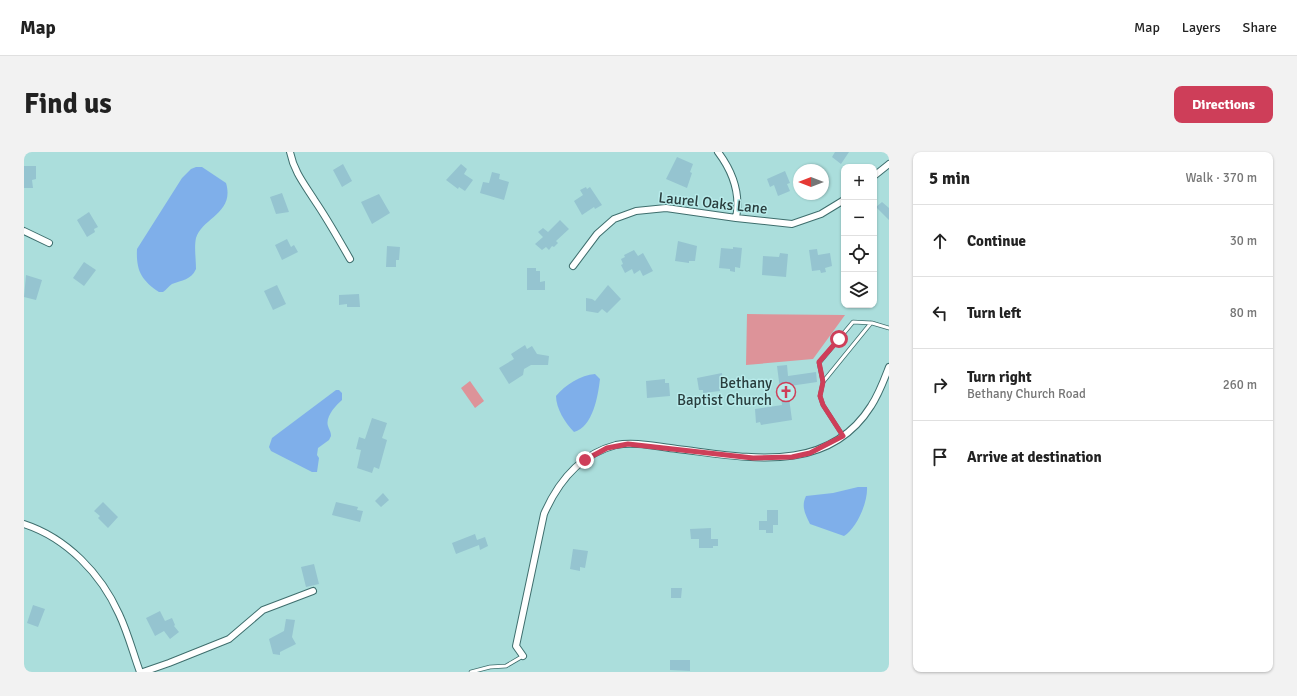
<!DOCTYPE html>
<html lang="en">
<head>
<meta charset="utf-8">
<style>
	:root { --surface:#fff; --page:#f2f2f2; --text:#222; --muted:#767676; --line:#e0e0e0; --accent:#ce3e59 }
	body { margin:0; font-family:Signika,sans-serif; background:var(--page); color:var(--text) }
	.controls { position:absolute; right:12px; top:12px; display:grid; overflow:hidden; border-radius:8px; box-shadow:0 1px 3px #0004 }
	.controls button { width:36px; height:36px; display:grid; place-items:center; padding:0; border:0; border-bottom:1px solid var(--line); background:var(--surface); color:var(--text); font:20px sans-serif }
	.compass { position:absolute; left:769px; top:12px; width:36px; height:36px; border-radius:50%; background:var(--surface); box-shadow:0 1px 3px #0004; rotate:270deg }
	.stop { position:absolute; width:12px; height:12px; margin:-9px; border:3px solid #ce3e59; border-radius:50%; background:#fff }
	.stop.end { background:#ce3e59; border-color:#fff; box-shadow:0 1px 4px #0008 }
	.list { margin:0; padding:0; list-style:none }
	h2 { display:flex; justify-content:space-between; align-items:center; height:52px; margin:0; padding:0 16px; font-size:17px }
	h2 small { font-size:13px; font-weight:400; color:var(--muted) }
	.list li { display:grid; grid-template-columns:26px 1fr auto; gap:12px; align-items:center; box-sizing:border-box; height:72px; padding:0 16px; border-top:1px solid var(--line) }
	.list b { display:block; font-size:15px; white-space:nowrap }
	.list p { margin:0; font-size:13px; white-space:nowrap; color:var(--muted) }
	.list em { font-size:13px; font-style:normal; color:var(--muted) }
	.icon { flex:none; width:22px; height:22px; fill:none; stroke:currentColor; stroke-width:2; stroke-linecap:round; stroke-linejoin:round }
	.map { position:relative; flex:none; width:865px; height:520px; overflow:hidden; border-radius:8px }
	header { display:flex; align-items:center; gap:24px; box-sizing:border-box; height:56px; padding:0 20px; background:var(--surface); border-bottom:1px solid var(--line) }
	header strong { font-size:19px }
	nav { display:flex; gap:22px; margin-inline-start:auto; font-size:14px }
	.intro { display:flex; align-items:center; justify-content:space-between; box-sizing:border-box; height:96px; padding:0 24px }
	h1 { margin:0; font-size:28px }
	.button { padding:10px 18px; border-radius:8px; background:var(--accent); color:#fff; font-size:14px; font-weight:700 }
	main { display:flex; gap:24px; padding:0 24px }
	aside { flex:1; background:var(--surface); border-radius:8px; box-shadow:0 1px 3px #0004 }
	.map>svg:first-child { display:block }
	.green { fill:#dd9399 }
	.water { fill:#7fafea }
	.building { fill:#95c4d0 }
	.lines { fill:none; stroke-linecap:round; stroke-linejoin:round }
	.service-casing { stroke:#3e6e6d; stroke-width:4.5 }
	.minor-casing { stroke:#3e6e6d; stroke-width:8 }
	.service { stroke:#fff; stroke-width:3 }
	.minor { stroke:#fff; stroke-width:6 }
	.route { stroke:#ce3e59; stroke-width:5 }
	.labels { text-anchor:middle; stroke-width:3; stroke-linejoin:round; paint-order:stroke }
	.street-label { font-size:15px; fill:#293d3d; stroke:#b8ebea }
	.poi-label { font-size:15px; fill:#293d3d; stroke:#b8ebea; text-anchor:end }
</style>
</head>
<body>
<header>
<strong>Map</strong>
<nav><a>Map</a><a>Layers</a><a>Share</a></nav>
</header>
<div class="intro"><h1>Find us</h1><a class="button">Directions</a></div>
<main>
<div class="map">
<svg width="865" height="520" viewBox="0 0 865 520">
	<rect width="100%" height="100%" fill="#abdedc"/>
	<path class="green" d="M 723,162 L 821,163 L 789,207 L 722,213 Z
		M 446,229 L 460,249 L 451,256 L 437,236 Z"/>
	<path class="water" d="M 172,15 L 178,15 L 202,31 C 211,61 178,66 172,86 C 170,95 172,107 172,117 C 167,128 158,128 148,132 C 145,134 142,138 139,140 L 135,140 C 117,128 112,118 113,97 L 158,26 L 167,17 Z
		M 571,222 L 576,227 C 574,244 569,275 550,280 C 541,271 532,256 532,244 C 541,233 557,223 571,222 Z
		M 312,238 L 315,238 L 318,241 L 318,248 C 312,253 301,265 304,274 C 305,278 307,279 307,284 L 305,288 L 294,296 L 293,303 L 295,306 L 293,320 L 288,320 L 247,299 L 245,295 L 248,286 Z
		M 834,335 L 843,335 C 844,350 833,376 820,384 L 786,372 C 781,362 777,354 782,344 L 809,341 Z"/>
	<path class="building" d="M 811,0 L 825,0 L 817,12 L 808,5 Z
		M 653,5 L 669,12 L 666,20 L 668,21 L 663,36 L 642,27 Z
		M 319,12 L 328,29 L 318,35 L 309,18 Z
		M 437,12 L 443,17 L 440,22 L 449,28 L 441,39 L 435,35 L 434,37 L 422,28 Z
		M 0,14 L 12,14 L 12,27 L 8,28 L 9,36 L 0,36 Z
		M 761,19 L 766,31 L 763,32 L 766,39 L 754,44 L 750,33 L 746,35 L 743,27 Z
		M 468,20 L 476,22 L 475,27 L 485,30 L 480,48 L 456,41 L 459,30 L 465,31 Z
		M 562,35 L 563,37 L 566,35 L 578,53 L 571,57 L 570,55 L 558,63 L 550,49 L 559,43 L 556,38 Z
		M 258,41 L 265,60 L 252,62 L 246,45 Z
		M 355,42 L 366,61 L 348,72 L 337,50 Z
		M 858,50 L 865,56 L 865,68 L 852,55 Z
		M 65,60 L 74,75 L 70,77 L 71,80 L 63,85 L 53,68 Z
		M 536,68 L 545,77 L 532,89 L 534,91 L 530,95 L 528,94 L 525,98 L 522,95 L 518,98 L 511,92 L 519,85 L 514,80 L 519,76 L 524,80 Z
		M 263,87 L 267,95 L 270,93 L 274,100 L 258,108 L 251,93 Z
		M 654,89 L 673,94 L 671,109 L 665,109 L 665,111 L 651,109 Z
		M 363,94 L 376,95 L 375,108 L 372,108 L 372,115 L 362,115 Z
		M 709,95 L 718,96 L 716,116 L 711,115 L 711,120 L 706,119 L 706,117 L 695,116 L 697,96 L 709,97 Z
		M 793,97 L 794,103 L 806,101 L 808,114 L 801,116 L 802,120 L 797,121 L 796,118 L 788,119 L 785,98 Z
		M 610,98 L 614,104 L 619,101 L 629,119 L 619,124 L 616,118 L 610,122 L 608,117 L 601,121 L 597,113 L 599,112 L 597,107 L 601,105 L 600,103 Z
		M 756,101 L 764,102 L 762,125 L 738,123 L 739,104 L 755,105 Z
		M 60,110 L 72,118 L 60,134 L 49,126 Z
		M 503,116 L 512,116 L 512,119 L 516,119 L 516,130 L 521,129 L 521,138 L 503,138 Z
		M 2,123 L 18,128 L 12,148 L 0,145 Z
		M 253,133 L 262,152 L 249,158 L 240,139 Z
		M 584,133 L 597,147 L 583,161 L 578,157 L 574,161 L 562,159 L 562,146 L 568,147 L 571,149 Z
		M 335,142 L 336,155 L 323,155 L 323,152 L 315,153 L 315,143 Z
		M 501,193 L 503,197 L 508,194 L 513,202 L 525,204 L 524,213 L 507,213 L 500,217 L 499,223 L 485,232 L 475,216 L 490,207 L 487,202 Z
		M 763,213 L 764,224 L 792,220 L 793,230 L 766,234 L 768,246 L 765,246 L 768,268 L 737,273 L 736,270 L 732,271 L 731,257 L 758,253 L 753,214 Z
		M 698,221 L 699,234 L 695,235 L 696,239 L 679,241 L 679,238 L 675,238 L 673,226 Z
		M 641,227 L 641,231 L 645,231 L 646,244 L 623,246 L 622,229 Z
		M 348,266 L 363,271 L 358,286 L 363,288 L 355,317 L 350,315 L 348,321 L 333,316 L 337,298 L 332,297 L 335,285 L 341,287 Z
		M 359,341 L 365,348 L 357,355 L 351,349 Z
		M 79,350 L 94,365 L 84,376 L 74,366 L 76,364 L 70,359 Z
		M 312,350 L 334,355 L 333,358 L 339,359 L 336,370 L 308,363 Z
		M 743,358 L 754,358 L 754,373 L 749,373 L 749,381 L 742,381 L 742,378 L 735,378 L 735,369 L 743,369 Z
		M 687,376 L 687,387 L 694,387 L 694,394 L 689,394 L 689,396 L 675,396 L 675,387 L 667,387 L 666,377 Z
		M 451,382 L 453,388 L 461,385 L 464,394 L 456,398 L 455,393 L 432,402 L 428,391 Z
		M 549,397 L 564,399 L 561,416 L 556,415 L 556,419 L 546,417 Z
		M 290,412 L 295,432 L 282,435 L 277,415 Z
		M 647,436 L 658,436 L 657,446 L 647,446 Z
		M 9,453 L 21,457 L 14,475 L 3,471 Z
		M 136,459 L 141,469 L 148,466 L 151,473 L 150,474 L 155,480 L 146,487 L 140,479 L 131,484 L 122,466 Z
		M 262,467 L 271,468 L 268,485 L 272,492 L 256,500 L 256,503 L 249,502 L 245,487 L 260,479 Z
		M 646,508 L 666,508 L 666,519 L 646,518 Z"/>
	<g class="lines">
		<defs>
			<path id="service" d="M 799,230 L 847,171
				M 819,284 L 799,253 L 796,244 L 799,230 L 795,211 L 829,170 L 848,171 L 865,176
				M 447,520 L 466,515 L 482,514 L 499,504"/>
			<path id="minor" d="M 266,0 C 270,20 281,33 291,49 C 304,68 315,88 326,107
				M 694,0 C 709,20 717,41 712,66
				M 850,24 L 865,12
				M 0,79 L 25,91
				M 549,114 L 573,82 L 590,67 L 612,59 L 642,56 L 712,66 L 768,72 L 797,62 L 820,48
				M 0,372 C 43,386 77,422 95,462 C 104,481 109,501 116,520
				M 499,504 L 492,494 L 520,362 C 534,330 557,302 592,293 C 611,289 634,295 653,297 C 722,305 803,324 847,254 C 855,242 860,228 865,215
				M 119,520 L 145,511 L 205,487 L 239,458 L 289,439"/>
		</defs>
		<use href="#service" class="service-casing"/>
		<use href="#minor" class="minor-casing"/>
		<use href="#service" class="service"/>
		<use href="#minor" class="minor"/>
	</g>
	<g class="lines">
		<path class="route" d="M 561,308 L 583,296 L 604,292 L 729,306 L 768,305 L 786,301 L 819,284 L 799,253 L 796,244 L 799,230 L 795,210 L 815,187"/>
	</g>
	<defs>
		<symbol id="church-ring" viewBox="-11 -11 22 22"><circle r="9.5" fill="#b8ebea" stroke="#ce3e59" stroke-width="1.5"/><path d="M-1.2-6h2.4v3.5h3.3v2.4h-3.3V6h-2.4V-.1h-3.3v-2.4h3.3Z" fill="#ce3e59"/></symbol>
	</defs>
	<g fill-rule="evenodd">
		<use href="#church-ring" x="751" y="229" width="22" height="22"/>
	</g>
	<g class="labels">
		<g class="street-label">
			<text transform="translate(689 51) rotate(6)" y="5">Laurel Oaks Lane</text>
		</g>
		<g class="poi-label">
			<text x="748" y="236">Bethany<tspan x="748" dy="17">Baptist Church</tspan></text>
		</g>
	</g>
</svg>
<div class="controls">
<button>+</button>
<button>−</button>
<button><svg class="icon" aria-label="locate" viewBox="0 0 24 24"><circle cx="12" cy="12" r="6"/><path d="M12 2v4M12 18v4M2 12h4M18 12h4"/></svg></button>
<button><svg class="icon" aria-label="layers" viewBox="0 0 24 24"><path d="M12 4l9 5-9 5-9-5zM3 14l9 5 9-5"/></svg></button>
</div>
<svg class="compass" viewBox="-18 -18 36 36"><path d="M0-13l5 13h-10z" fill="#e53935"/><path d="M0 13l5-13h-10z" fill="#767676"/></svg>
<div class="stop" style="left:815px;top:187px"></div>
<div class="stop end" style="left:561px;top:308px"></div>
</div>
<aside>
<h2>5 min<small>Walk · 370 m</small></h2>
<ul class="list">
<li><svg class="icon" aria-label="ahead" viewBox="0 0 24 24"><path d="M12 20V5M6 11l6-6 6 6"/></svg><div><b>Continue</b></div><em>30 m</em></li>
<li><svg class="icon" aria-label="left" viewBox="0 0 24 24"><path d="M17 20v-9H6M10 6l-5 5 5 5"/></svg><div><b>Turn left</b></div><em>80 m</em></li>
<li><svg class="icon" aria-label="right" viewBox="0 0 24 24"><path d="M7 20v-9h11M14 6l5 5-5 5"/></svg><div><b>Turn right</b><p>Bethany Church Road</p></div><em>260 m</em></li>
<li><svg class="icon" aria-label="arrive" viewBox="0 0 24 24"><path d="M6 21V4h12l-3 4 3 4H6"/></svg><div><b>Arrive at destination</b></div></li>
</ul>
</aside>
</main>
</body>
</html>
